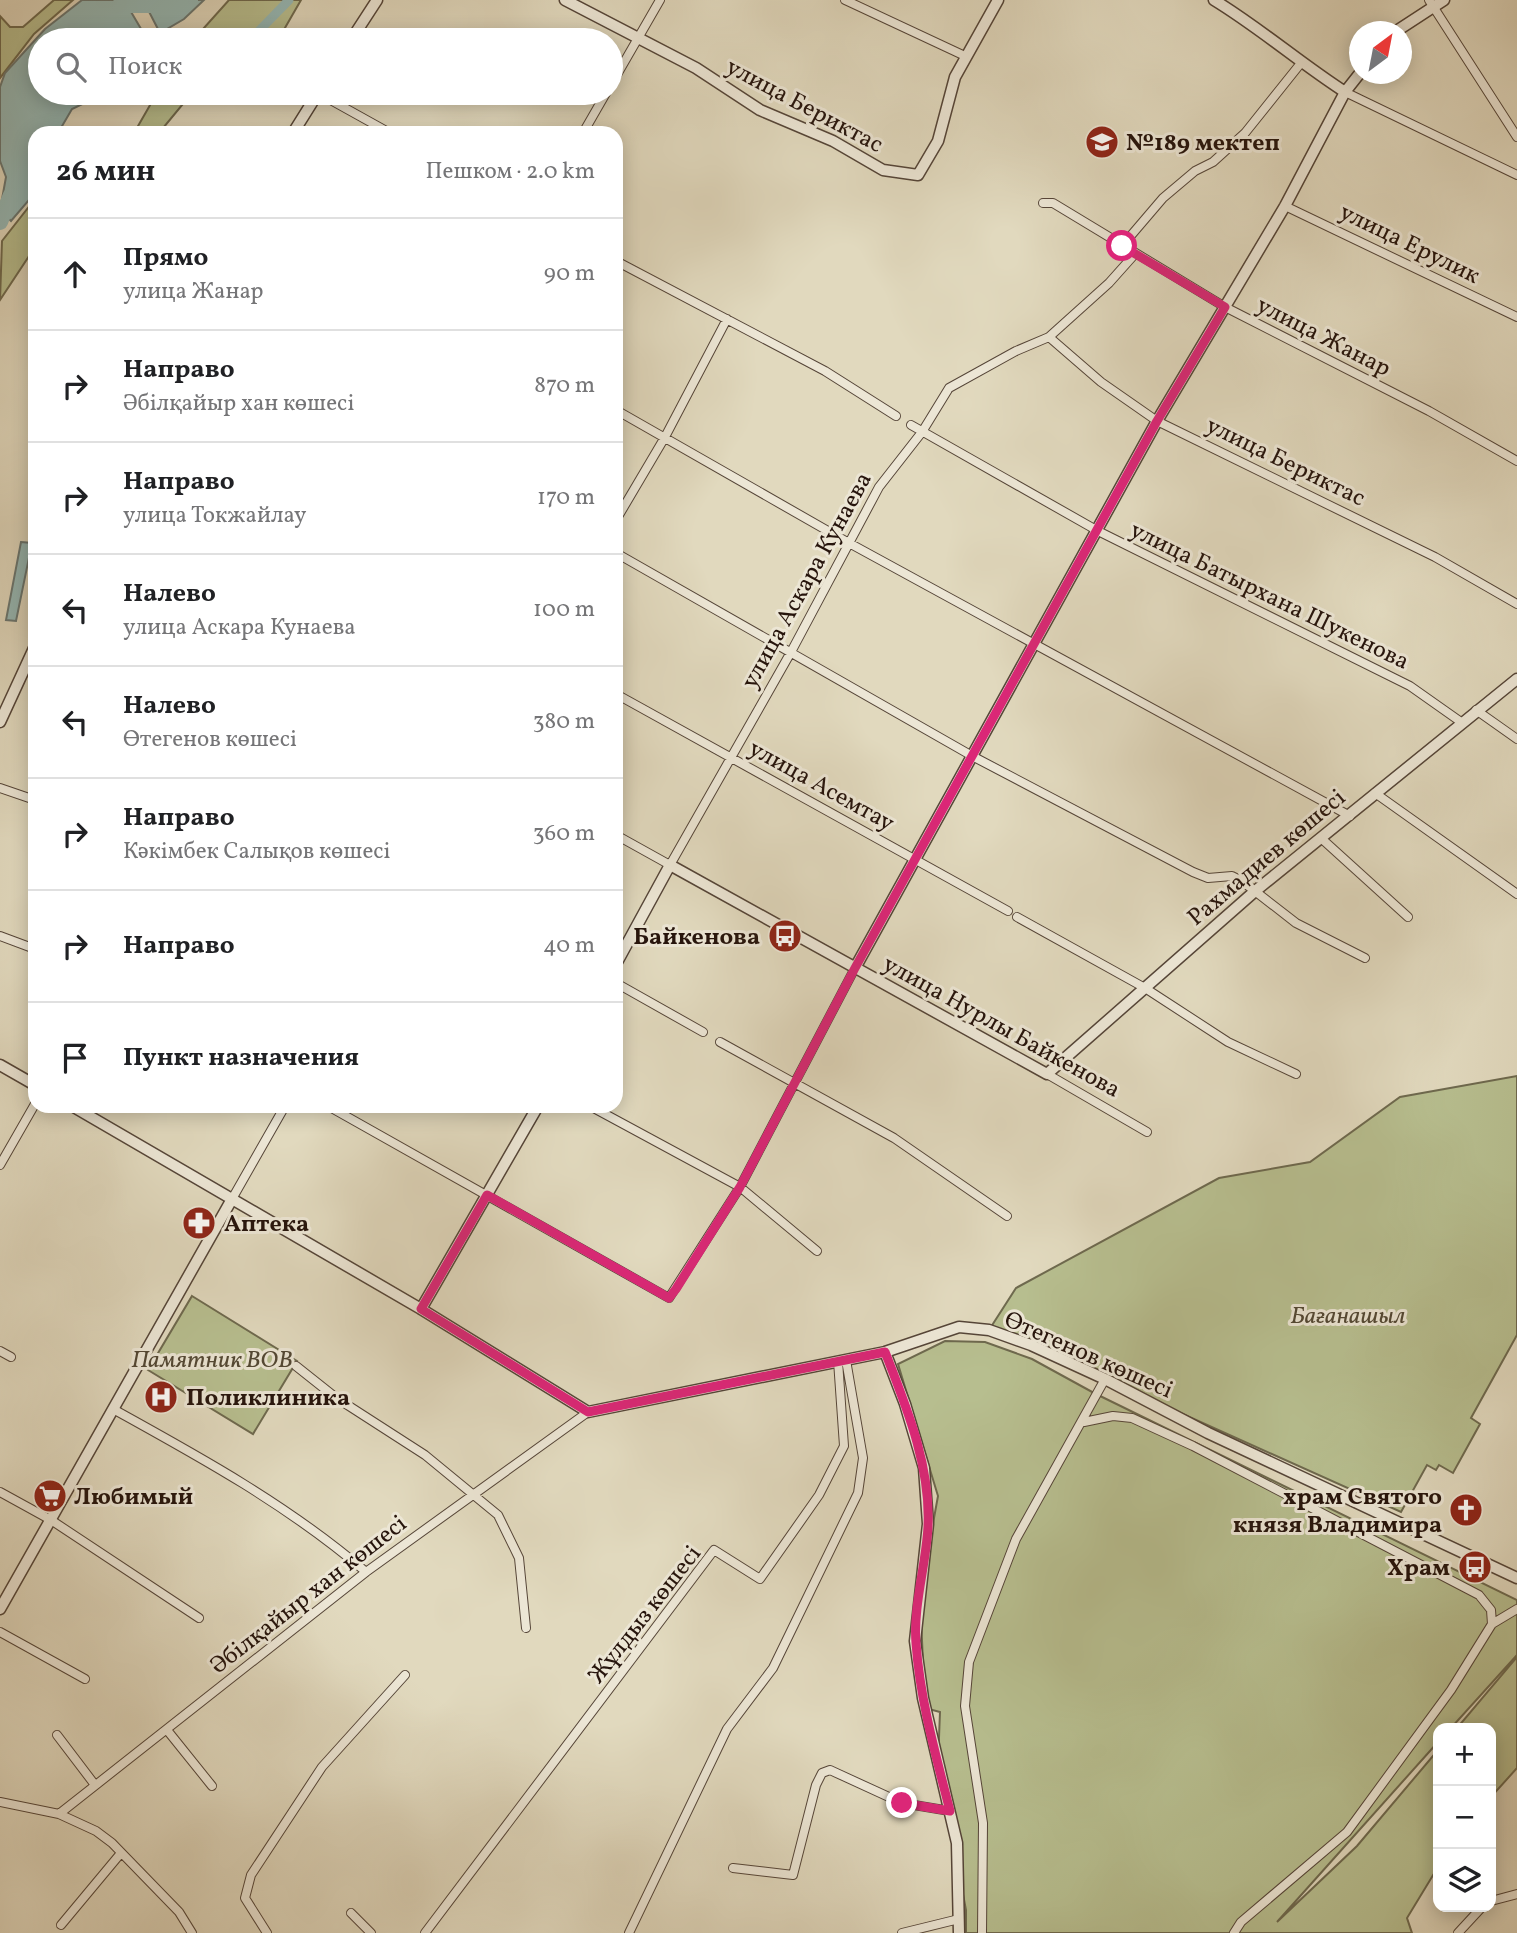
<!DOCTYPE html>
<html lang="ru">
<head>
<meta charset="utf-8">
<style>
	:root { --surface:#fff; --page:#f6f6f6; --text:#202124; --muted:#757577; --line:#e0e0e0 }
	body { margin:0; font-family:Vollkorn,serif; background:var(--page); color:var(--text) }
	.controls { position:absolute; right:21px; bottom:21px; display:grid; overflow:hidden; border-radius:14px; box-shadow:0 4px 18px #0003 }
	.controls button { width:63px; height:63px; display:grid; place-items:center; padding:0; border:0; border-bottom:2px solid var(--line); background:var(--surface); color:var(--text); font:35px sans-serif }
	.compass { position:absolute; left:1349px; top:21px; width:63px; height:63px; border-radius:50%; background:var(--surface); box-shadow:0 4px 18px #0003; rotate:32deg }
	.stop { position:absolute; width:21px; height:21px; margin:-16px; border:5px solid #db2777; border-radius:50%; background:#fff }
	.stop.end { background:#db2777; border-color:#fff; box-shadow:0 2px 7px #0008 }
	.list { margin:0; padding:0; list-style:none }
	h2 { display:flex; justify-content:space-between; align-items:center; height:91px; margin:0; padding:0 28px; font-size:30px }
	h2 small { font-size:23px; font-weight:400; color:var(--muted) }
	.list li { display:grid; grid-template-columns:46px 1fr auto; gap:21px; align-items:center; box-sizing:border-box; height:112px; padding:0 28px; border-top:2px solid var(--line) }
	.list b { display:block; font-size:26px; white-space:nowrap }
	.list p { margin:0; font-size:23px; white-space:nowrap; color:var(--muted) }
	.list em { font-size:23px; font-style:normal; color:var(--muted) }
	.icon { flex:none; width:38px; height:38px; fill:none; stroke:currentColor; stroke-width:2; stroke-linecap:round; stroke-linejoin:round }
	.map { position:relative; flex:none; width:1517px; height:1933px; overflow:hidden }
	.search { position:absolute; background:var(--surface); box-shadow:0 4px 18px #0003; left:28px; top:28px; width:595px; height:77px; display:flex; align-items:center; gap:18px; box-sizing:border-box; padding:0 24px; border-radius:38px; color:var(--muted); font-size:26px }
	.panel { position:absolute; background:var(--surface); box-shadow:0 4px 18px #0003; left:28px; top:126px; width:595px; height:987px; border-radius:21px }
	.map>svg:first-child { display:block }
	.green { fill:#b7be8f; stroke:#6e694e; stroke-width:2 }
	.water { fill:#95b9b7; stroke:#697773; stroke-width:2 }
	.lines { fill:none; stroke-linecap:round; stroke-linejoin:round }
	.canal { stroke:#95b9b7; stroke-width:9 }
	.river { stroke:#95b9b7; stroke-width:16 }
	.minor-casing { stroke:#554538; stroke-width:10 }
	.tertiary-casing { stroke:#554538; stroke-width:13 }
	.minor { stroke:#ece6d5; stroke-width:8 }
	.tertiary { stroke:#ece6d5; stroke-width:10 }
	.route { stroke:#db2777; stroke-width:9 }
	.labels { text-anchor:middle; stroke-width:6; stroke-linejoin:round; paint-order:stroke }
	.street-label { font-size:24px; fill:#26140c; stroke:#ece6d5 }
	.poi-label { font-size:24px; font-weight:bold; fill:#26140c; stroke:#ece6d5; text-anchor:start }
	.park-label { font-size:24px; font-style:italic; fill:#524733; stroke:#ece6d5 }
</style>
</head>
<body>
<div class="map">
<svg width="1517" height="1933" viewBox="0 0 1517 1933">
	<rect width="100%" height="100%" fill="#e1d9be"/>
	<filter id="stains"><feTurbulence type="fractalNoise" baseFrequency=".00286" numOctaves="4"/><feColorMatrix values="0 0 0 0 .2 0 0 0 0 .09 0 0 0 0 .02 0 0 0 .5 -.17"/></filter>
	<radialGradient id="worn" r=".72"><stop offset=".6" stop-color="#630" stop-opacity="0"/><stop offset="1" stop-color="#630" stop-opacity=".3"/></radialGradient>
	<path class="green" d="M 54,0 L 73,0 L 34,34 L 0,78 L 0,16 L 10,27 L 23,27 Z
		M 229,0 L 301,0 L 278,40 L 247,40 L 235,33 L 203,29 Z
		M 157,93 L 192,93 L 159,133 L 134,133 Z
		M 35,199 L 35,247 L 0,300 L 2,241 Z
		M 1517,1076 L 1517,1335 L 1471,1418 L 1480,1424 L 1453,1473 L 1439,1465 L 1436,1470 L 1427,1465 L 1401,1512 L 1105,1379 L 989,1330 L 1016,1288 L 1219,1178 L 1310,1162 L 1400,1097 Z
		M 192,1296 L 297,1361 L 253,1434 L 148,1370 Z
		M 945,1341 L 985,1342 L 1032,1359 L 1094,1393 L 1517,1600 L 1517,1655 L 1451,1728 L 1438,1728 L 1438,1742 L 1277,1922 L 1357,1846 L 1438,1750 L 1438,1867 L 1407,1918 L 1412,1933 L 966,1933 L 966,1910 L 938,1763 L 940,1712 L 925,1708 L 920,1595 L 938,1496 L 898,1364 Z
		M 1517,1657 L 1517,1768 L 1491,1797 L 1491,1728 L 1457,1728 Z"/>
	<path class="water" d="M 82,0 L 124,0 L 147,39 L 40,40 L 40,93 L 105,93 L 72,109 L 58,133 L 35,133 L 35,193 L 11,221 L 0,210 L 6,177 L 0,161 L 0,87 L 5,73 L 45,29 Z
		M 143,0 L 204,0 L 184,19 L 160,33 Z
		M 21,542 L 32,543 L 16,621 L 6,620 Z"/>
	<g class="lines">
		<path class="canal" d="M 250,40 L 289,0"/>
		<path class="river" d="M 120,5 L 183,5 L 190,0
			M 0,222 L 11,195"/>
		<defs>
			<path id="minor" d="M 845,0 L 965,56
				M 1429,0 L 1517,137
				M 611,85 L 660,0
				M 1345,92 L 1517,175
				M 318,93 L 390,133
				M 583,133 L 606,93
				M 1043,203 L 1053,203 L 1225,307 L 1429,411 L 1517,461
				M 1285,206 L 1517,317
				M 1122,246 L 1163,198 L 1195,171 L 1213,162 L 1245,133 L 1301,63
				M 616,261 L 825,371 L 896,416
				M 1049,337 L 1101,382 L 1157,421 L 1435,557 L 1517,604
				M 616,410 L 849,543 L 1350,816
				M 911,425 L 1098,531 L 1410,686 L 1461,722
				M 616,520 L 665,437 L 727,319
				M 616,553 L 974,757 L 1193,872 L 1208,878 L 1232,876 L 1242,881 L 1296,923 L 1365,958
				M 616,694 L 1008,911
				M 1476,710 L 1517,739
				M 0,788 L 35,800
				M 1375,793 L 1517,894
				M 616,835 L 670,865 L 791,652 L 879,487 L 922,432 L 949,388 L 1016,351 L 1049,337 L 1109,283 L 1134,255
				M 1322,839 L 1408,917
				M 1017,917 L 1145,988 L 1228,1042 L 1296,1074
				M 0,936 L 35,949
				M 616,983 L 703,1032
				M 720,1042 L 894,1138 L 1007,1216
				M 1047,1074 L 1147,1132
				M 328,1106 L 669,1298 L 740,1187 L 855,968
				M 590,1106 L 740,1187 L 817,1251
				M 0,1165 L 35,1104
				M 232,1199 L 285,1106
				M 0,1351 L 11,1357
				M 296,1366 L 335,1397 L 425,1455 L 498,1515 L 519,1558 L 526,1628
				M 113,1409 C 202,1458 289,1506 366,1572
				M 1084,1422 L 1113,1416 L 1132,1418 L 1193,1446 L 1479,1595 L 1491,1610 L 1492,1624
				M 0,1492 L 51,1520 L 199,1618
				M 0,1632 L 85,1679
				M 167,1730 L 212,1786
				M 57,1735 L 95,1785
				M 0,1802 L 59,1814 L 96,1831 L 112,1843 L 179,1912 L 192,1933
				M 59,1814 L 366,1572 L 588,1412
				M 733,1868 L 793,1875 L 816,1785 L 822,1773 L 830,1770 L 902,1803 L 950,1811
				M 1491,1901 L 1517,1894
				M 351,1913 L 371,1933
				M 61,1925 L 121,1853
				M 267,1933 L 245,1898 L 251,1875 L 322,1767 L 405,1675
				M 425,1933 L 714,1550 L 760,1579 L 819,1495 L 844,1446 L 838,1361
				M 629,1933 L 727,1729 L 773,1668 L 858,1493 L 863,1458 L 846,1360
				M 902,1933 L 959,1919
				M 982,1933 L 983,1823 L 965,1706 L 969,1662 L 1016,1539 L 1105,1379
				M 1234,1933 L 1241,1922 L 1347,1832 L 1451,1690 L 1492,1624 L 1517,1609
				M 1458,1933 L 1482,1907"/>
			<path id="tertiary" d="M 565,0 L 696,68 L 760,110 L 833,141 L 883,170 L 918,175 L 938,141 L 955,77 L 998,0
				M 1214,0 C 1260,28 1300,63 1345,92
				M 1395,32 L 1444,0
				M 351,40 L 377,0
				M 293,133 L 318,93
				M 0,722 L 35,646
				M 616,964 L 670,865 L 1047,1074 L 1254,892 L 1517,679
				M 855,968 L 1157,421 L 1285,206 L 1345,92 L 1360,73
				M 0,1065 L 35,1085
				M 72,1106 L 421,1309 L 588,1412 L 885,1352 L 959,1327 L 989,1330 L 1031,1345 L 1105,1379 L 1208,1433 L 1517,1578
				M 421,1309 L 538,1106
				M 885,1352 L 905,1404 L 924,1468 L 928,1524 L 915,1641 L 923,1698 L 957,1843 L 959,1933
				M 0,1609 L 232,1199"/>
		</defs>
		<use href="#minor" class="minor-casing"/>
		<use href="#tertiary" class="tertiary-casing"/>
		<use href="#minor" class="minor"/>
		<use href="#tertiary" class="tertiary"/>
	</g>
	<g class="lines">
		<path class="route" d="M 902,1803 L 950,1811 C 936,1756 920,1700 916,1643 C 913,1606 926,1565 928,1527 C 931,1466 906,1406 885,1352 L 588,1412 L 421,1309 L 487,1195 L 669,1298 L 676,1289 L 740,1187 L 855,968 L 1157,421 L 1225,307 L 1122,246"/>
	</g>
	<defs>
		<symbol id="school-disc" viewBox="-11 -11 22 22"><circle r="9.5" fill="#8f2418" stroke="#ece6d5"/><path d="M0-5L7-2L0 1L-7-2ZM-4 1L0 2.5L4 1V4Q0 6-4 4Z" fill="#fff"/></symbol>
		<symbol id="bus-disc" viewBox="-11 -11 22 22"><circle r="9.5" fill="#8f2418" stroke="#ece6d5"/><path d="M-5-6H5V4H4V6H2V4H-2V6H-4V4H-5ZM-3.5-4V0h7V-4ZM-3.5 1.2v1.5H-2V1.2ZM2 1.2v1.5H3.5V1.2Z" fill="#fff"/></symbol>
		<symbol id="pharmacy-disc" viewBox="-11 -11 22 22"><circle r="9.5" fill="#8f2418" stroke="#ece6d5"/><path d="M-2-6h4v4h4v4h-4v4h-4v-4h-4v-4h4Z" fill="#fff"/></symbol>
		<symbol id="hospital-disc" viewBox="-11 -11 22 22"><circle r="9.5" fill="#8f2418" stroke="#ece6d5"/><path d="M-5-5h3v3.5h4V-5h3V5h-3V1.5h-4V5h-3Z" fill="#fff"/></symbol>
		<symbol id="supermarket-disc" viewBox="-11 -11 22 22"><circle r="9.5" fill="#8f2418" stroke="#ece6d5"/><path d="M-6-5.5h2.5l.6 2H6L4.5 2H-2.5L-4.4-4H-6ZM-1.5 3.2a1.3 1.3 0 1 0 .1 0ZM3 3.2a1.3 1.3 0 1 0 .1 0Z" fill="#fff"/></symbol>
		<symbol id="church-disc" viewBox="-11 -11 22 22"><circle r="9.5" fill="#8f2418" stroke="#ece6d5"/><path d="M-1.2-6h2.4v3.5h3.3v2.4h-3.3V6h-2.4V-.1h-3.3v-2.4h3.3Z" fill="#fff"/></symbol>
	</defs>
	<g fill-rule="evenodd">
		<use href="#school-disc" x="1083" y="123" width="38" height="38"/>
		<use href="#bus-disc" x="766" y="917" width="38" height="38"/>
		<use href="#pharmacy-disc" x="180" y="1204" width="38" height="38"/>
		<use href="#hospital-disc" x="142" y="1378" width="38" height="38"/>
		<use href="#supermarket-disc" x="31" y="1477" width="38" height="38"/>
		<use href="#church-disc" x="1447" y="1491" width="38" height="38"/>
		<use href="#bus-disc" x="1456" y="1548" width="38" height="38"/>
	</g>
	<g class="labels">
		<g class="street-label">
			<text transform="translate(805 105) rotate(28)" y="8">улица Бериктас</text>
			<text transform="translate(1410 243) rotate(26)" y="8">улица Ерулик</text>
			<text transform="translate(1324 336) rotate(27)" y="8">улица Жанар</text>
			<text transform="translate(1286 461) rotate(26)" y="8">улица Бериктас</text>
			<text transform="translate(806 580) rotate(-61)" y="8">улица Аскара Кунаева</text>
			<text transform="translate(1270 595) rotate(26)" y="8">улица Батырхана Шукенова</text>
			<text transform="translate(822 785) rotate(29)" y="8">улица Асемтау</text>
			<text transform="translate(1266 857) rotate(-40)" y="8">Рахмадиев көшесі</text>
			<text transform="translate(1002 1026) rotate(29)" y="8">улица Нурлы Байкенова</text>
			<text transform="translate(1089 1354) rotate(24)" y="8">Өтегенов көшесі</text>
			<text transform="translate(308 1594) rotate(-38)" y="8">Әбілқайыр хан көшесі</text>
			<text transform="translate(644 1614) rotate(-52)" y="8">Жұлдыз көшесі</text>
		</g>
		<g class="poi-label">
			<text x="1126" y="150">№189 мектеп</text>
			<text x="760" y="944" text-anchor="end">Байкенова</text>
			<text x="224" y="1231">Аптека</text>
			<text x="186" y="1405">Поликлиника</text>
			<text x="74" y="1504">Любимый</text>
			<text x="1442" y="1504" text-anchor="end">храм Святого<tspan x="1442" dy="28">князя Владимира</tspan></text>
			<text x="1450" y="1575" text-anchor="end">Храм</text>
		</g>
		<g class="park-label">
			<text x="1348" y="1323">Бағанашыл</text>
			<text x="212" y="1367">Памятник ВОВ</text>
		</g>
	</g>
	<rect width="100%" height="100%" filter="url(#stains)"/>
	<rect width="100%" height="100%" fill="url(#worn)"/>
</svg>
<div class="controls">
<button>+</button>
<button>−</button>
<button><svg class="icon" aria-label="layers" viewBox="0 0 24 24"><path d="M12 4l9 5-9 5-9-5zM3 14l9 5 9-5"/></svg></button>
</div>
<svg class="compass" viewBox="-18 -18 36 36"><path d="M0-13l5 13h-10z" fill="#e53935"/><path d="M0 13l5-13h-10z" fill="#757577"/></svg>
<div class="stop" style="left:1122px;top:246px"></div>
<div class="stop end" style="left:902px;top:1803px"></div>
<div class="search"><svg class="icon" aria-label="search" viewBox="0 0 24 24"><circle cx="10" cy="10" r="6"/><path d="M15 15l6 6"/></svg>Поиск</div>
<section class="panel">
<h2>26 мин<small>Пешком · 2.0 km</small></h2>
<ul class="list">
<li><svg class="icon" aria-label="ahead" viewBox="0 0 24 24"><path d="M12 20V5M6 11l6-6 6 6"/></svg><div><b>Прямо</b><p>улица Жанар</p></div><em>90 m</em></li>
<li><svg class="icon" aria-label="right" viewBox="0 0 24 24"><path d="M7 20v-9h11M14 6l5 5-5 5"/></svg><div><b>Направо</b><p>Әбілқайыр хан көшесі</p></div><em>870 m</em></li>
<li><svg class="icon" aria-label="right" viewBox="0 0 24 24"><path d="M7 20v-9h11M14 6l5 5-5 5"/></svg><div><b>Направо</b><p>улица Токжайлау</p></div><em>170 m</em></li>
<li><svg class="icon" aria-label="left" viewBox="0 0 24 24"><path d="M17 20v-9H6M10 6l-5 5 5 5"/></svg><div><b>Налево</b><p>улица Аскара Кунаева</p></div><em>100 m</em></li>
<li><svg class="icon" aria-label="left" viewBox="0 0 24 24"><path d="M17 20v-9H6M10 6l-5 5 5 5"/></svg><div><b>Налево</b><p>Өтегенов көшесі</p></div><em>380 m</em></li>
<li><svg class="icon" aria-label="right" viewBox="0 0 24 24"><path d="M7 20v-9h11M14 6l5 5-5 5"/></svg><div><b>Направо</b><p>Кәкімбек Салықов көшесі</p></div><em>360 m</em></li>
<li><svg class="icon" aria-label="right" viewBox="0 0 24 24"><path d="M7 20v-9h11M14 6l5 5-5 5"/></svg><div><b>Направо</b></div><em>40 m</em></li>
<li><svg class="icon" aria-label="arrive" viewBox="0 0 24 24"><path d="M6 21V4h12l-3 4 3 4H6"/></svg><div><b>Пункт назначения</b></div></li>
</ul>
</section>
</div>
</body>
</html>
